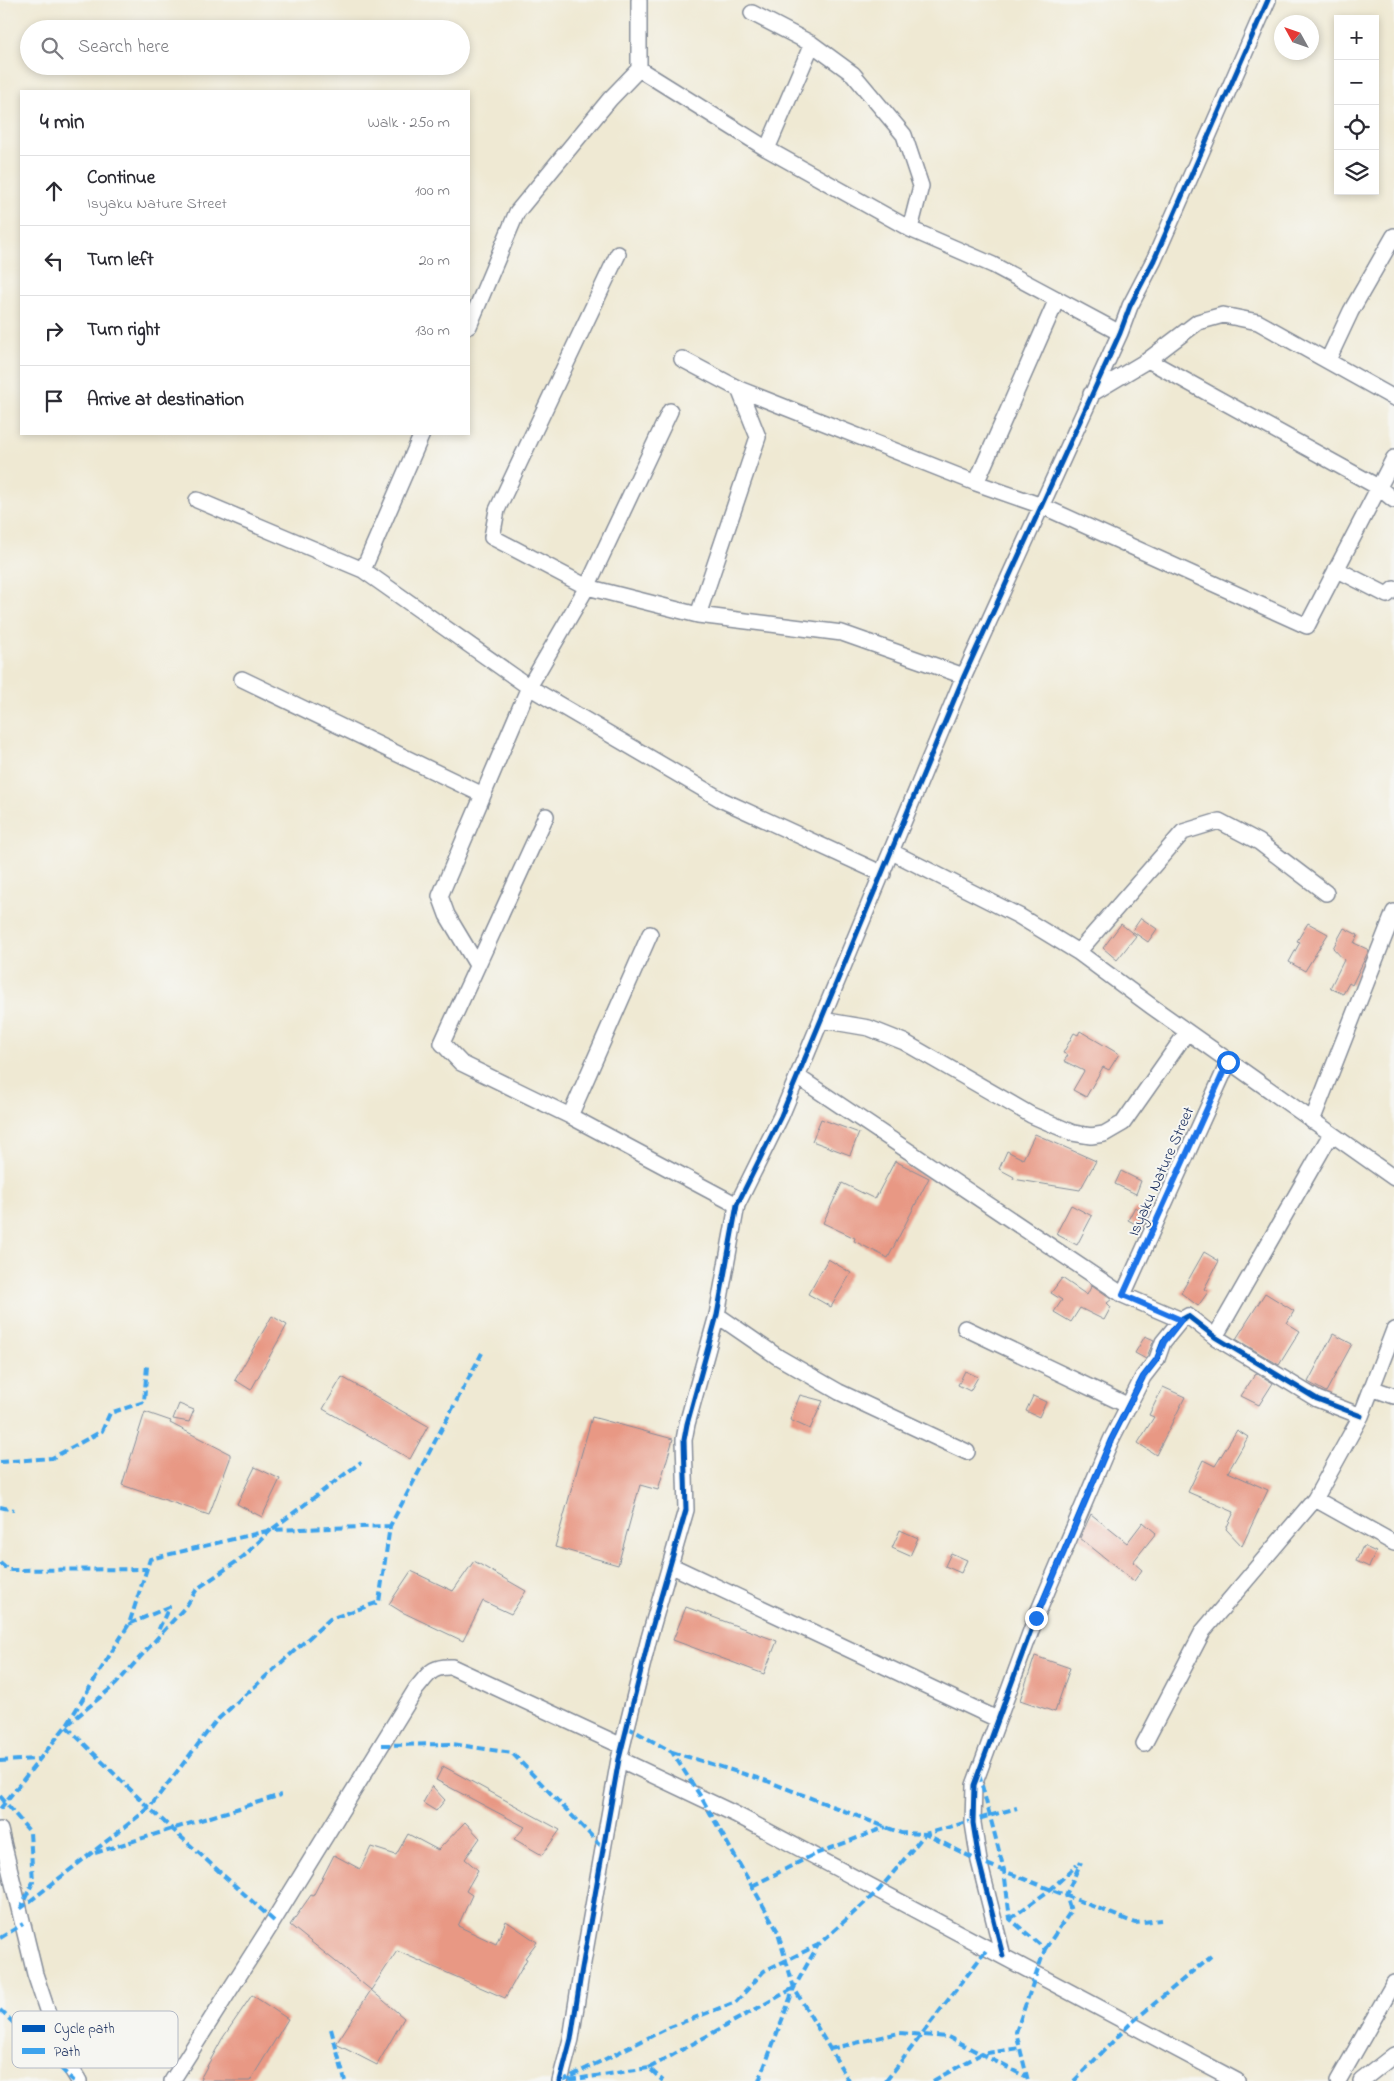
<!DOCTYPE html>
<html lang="en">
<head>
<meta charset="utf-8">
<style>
	:root { --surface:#fff; --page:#f2f2f3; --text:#2b2b33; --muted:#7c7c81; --line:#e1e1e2 }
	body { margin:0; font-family:"Indie Flower",sans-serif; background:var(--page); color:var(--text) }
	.controls { position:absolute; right:15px; top:15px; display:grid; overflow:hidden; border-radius:0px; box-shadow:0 2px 8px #0003 }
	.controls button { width:45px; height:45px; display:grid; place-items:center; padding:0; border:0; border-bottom:1px solid var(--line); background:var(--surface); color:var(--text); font:25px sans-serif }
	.compass { position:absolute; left:1274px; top:15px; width:45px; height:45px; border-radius:50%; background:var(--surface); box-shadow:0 2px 8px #0003; rotate:310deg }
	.stop { position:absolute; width:15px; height:15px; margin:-11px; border:4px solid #1a73e8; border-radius:50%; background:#fff }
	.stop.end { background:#1a73e8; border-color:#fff; box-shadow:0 1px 5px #0008 }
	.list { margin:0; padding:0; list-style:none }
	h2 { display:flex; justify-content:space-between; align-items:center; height:65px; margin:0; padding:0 20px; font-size:21px }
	h2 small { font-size:16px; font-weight:400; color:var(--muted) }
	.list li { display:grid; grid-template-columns:32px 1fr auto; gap:15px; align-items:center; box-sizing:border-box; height:70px; padding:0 20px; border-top:1px solid var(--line) }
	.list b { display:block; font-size:19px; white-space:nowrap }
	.list p { margin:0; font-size:16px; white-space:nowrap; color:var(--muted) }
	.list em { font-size:16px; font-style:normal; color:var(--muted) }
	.icon { flex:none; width:28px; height:28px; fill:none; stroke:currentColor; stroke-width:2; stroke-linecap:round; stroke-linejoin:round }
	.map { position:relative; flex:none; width:1394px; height:2081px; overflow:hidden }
	.search { position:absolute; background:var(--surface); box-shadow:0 2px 8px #0003; left:20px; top:20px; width:450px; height:55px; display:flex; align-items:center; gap:12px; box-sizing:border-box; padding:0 18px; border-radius:28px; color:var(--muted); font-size:19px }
	.panel { position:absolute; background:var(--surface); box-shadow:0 2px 8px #0003; left:20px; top:90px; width:450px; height:345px; border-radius:0px }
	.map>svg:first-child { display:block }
	.building { fill:#e89884 }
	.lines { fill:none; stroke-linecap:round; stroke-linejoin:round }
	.minor-casing { stroke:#858c98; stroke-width:18 }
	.minor { stroke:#fff; stroke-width:15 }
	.quiet { stroke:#3da3ed; stroke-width:4; stroke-dasharray:8 4; stroke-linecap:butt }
	.cycleway-casing { stroke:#f6f6f2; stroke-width:8 }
	.cycleway { stroke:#0057b8; stroke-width:5 }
	.route { stroke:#1a73e8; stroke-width:6 }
	.labels { text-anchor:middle; stroke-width:4; stroke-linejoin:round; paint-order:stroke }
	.street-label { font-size:16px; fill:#1b2f5e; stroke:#f6f6f2 }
	.key { fill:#f6f6f2; stroke:#b4bac6; stroke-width:1 }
	.key-label { font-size:14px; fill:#1b2f5e }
</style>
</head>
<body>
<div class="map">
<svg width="1394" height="2081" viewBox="0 0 1394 2081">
	<rect width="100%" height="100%" fill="#f6f6f2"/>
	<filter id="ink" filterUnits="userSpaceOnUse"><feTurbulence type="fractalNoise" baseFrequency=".02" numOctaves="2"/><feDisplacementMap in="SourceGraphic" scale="10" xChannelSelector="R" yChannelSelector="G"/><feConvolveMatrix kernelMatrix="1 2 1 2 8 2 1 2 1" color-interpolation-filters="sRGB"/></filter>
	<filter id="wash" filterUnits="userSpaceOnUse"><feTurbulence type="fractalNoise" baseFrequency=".0096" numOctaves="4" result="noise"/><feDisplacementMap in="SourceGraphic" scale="20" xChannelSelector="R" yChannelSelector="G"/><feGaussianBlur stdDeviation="1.12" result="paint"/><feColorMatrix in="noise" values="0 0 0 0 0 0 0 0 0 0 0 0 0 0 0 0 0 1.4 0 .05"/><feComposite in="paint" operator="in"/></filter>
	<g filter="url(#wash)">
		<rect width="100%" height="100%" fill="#efe9d3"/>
		<g id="blocks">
			<path class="building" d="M 1141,918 L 1157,929 L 1148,942 L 1132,931 Z
				M 1308,923 L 1328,934 L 1305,971 L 1289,962 L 1300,942 L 1297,941 Z
				M 1121,924 L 1136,936 L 1117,960 L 1103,948 Z
				M 1344,928 L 1358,935 L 1354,943 L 1369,950 L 1352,985 L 1349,983 L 1343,994 L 1330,988 L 1344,960 L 1333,948 Z
				M 1080,1031 L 1119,1054 L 1109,1070 L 1103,1067 L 1086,1097 L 1073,1090 L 1084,1071 L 1064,1061 L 1068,1055 L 1063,1053 L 1074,1033 L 1078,1035 Z
				M 821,1119 L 859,1133 L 850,1155 L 812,1141 Z
				M 1035,1134 L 1096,1161 L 1080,1190 L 1013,1179 L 1014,1177 L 999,1169 L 1007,1151 L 1023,1159 Z
				M 895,1161 L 929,1178 L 888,1258 L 854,1241 L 855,1238 L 823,1223 L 842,1183 L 875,1199 Z
				M 1121,1171 L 1141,1181 L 1136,1194 L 1115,1184 Z
				M 1071,1205 L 1092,1216 L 1077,1245 L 1056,1234 Z
				M 1135,1207 L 1149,1214 L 1143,1228 L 1128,1220 Z
				M 1204,1252 L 1219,1261 L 1204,1289 L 1208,1292 L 1198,1306 L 1181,1293 Z
				M 828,1259 L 851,1273 L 831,1307 L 808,1294 Z
				M 1062,1278 L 1087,1295 L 1092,1285 L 1112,1299 L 1107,1303 L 1111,1307 L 1104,1320 L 1080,1308 L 1071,1322 L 1054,1312 L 1062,1300 L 1051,1293 Z
				M 1265,1293 L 1294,1311 L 1287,1323 L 1300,1331 L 1279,1365 L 1236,1339 Z
				M 272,1316 L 287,1325 L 251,1390 L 235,1380 Z
				M 1333,1334 L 1352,1344 L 1326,1392 L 1308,1382 Z
				M 1145,1336 L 1154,1340 L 1146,1359 L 1135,1353 Z
				M 965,1371 L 978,1377 L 970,1391 L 958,1385 Z
				M 1256,1373 L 1273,1383 L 1259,1405 L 1241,1396 Z
				M 342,1377 L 428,1426 L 410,1459 L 323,1409 Z
				M 1163,1387 L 1185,1397 L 1156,1455 L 1138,1443 L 1154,1417 L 1149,1415 Z
				M 800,1395 L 823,1401 L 810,1429 L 790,1420 Z
				M 1033,1396 L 1046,1402 L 1039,1417 L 1026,1411 Z
				M 179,1404 L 194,1410 L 189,1422 L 173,1419 Z
				M 145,1412 L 171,1421 L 170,1423 L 230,1454 L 230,1459 L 209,1515 L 122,1485 Z
				M 592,1417 L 673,1439 L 658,1490 L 640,1485 L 618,1565 L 555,1547 Z
				M 1237,1430 L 1248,1437 L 1228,1472 L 1268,1490 L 1242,1546 L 1226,1529 L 1234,1512 L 1188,1492 L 1203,1460 L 1215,1466 Z
				M 255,1467 L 280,1479 L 262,1517 L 237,1504 Z
				M 1091,1514 L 1127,1543 L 1143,1522 L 1156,1533 L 1133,1562 L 1142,1570 L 1134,1581 L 1080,1538 Z
				M 900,1530 L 918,1538 L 910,1556 L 892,1548 Z
				M 1363,1546 L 1376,1552 L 1369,1567 L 1356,1561 Z
				M 951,1553 L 967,1560 L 961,1573 L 945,1566 Z
				M 474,1561 L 526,1591 L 511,1614 L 483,1601 L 463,1641 L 402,1612 L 389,1604 L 411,1571 L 453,1591 Z
				M 686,1607 L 777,1641 L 764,1674 L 673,1640 Z
				M 1035,1656 L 1070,1668 L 1055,1712 L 1020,1700 Z
				M 443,1766 L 560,1830 L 542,1855 L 514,1839 L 525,1827 L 436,1780 Z
				M 432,1786 L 445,1800 L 436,1811 L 423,1803 Z
				M 465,1822 L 480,1838 L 465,1859 L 478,1870 L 466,1891 L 472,1895 L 458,1926 L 496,1944 L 506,1921 L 537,1942 L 525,1958 L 527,1959 L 505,1998 L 397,1951 L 371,1990 L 290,1925 L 311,1895 L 313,1896 L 334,1855 L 360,1869 L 371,1847 L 396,1855 L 408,1834 L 438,1850 Z
				M 371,1990 L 404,2018 L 377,2065 L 336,2044 Z
				M 252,1995 L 288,2019 L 250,2081 L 199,2081 L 222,2039 Z"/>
		</g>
	</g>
	<g filter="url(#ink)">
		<use href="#blocks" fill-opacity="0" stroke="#858c98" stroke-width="1"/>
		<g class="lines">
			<defs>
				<path id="minor" d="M 752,13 L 812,44 L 853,74 L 904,135 L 921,186 L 910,229
					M 639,69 L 639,0
					M 767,149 L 812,44
					M 618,254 L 497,510 L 492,537 L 587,587 L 698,615 L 842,633 L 964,676
					M 469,326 L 517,212 L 610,99 L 639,69 L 767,149 L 910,229 L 993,265 L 1120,333
					M 682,359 L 739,389 L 758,437 L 698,615
					M 1148,360 L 1378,487 L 1394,500
					M 1328,360 L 1351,311 L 1394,236
					M 739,389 L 976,483 L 1042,506 L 1307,626 L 1394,458
					M 1091,394 L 1148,360 L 1198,322 L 1223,315 L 1258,322 L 1394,398
					M 976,483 L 1057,299
					M 197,500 L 363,570 L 529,687 L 722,800 L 883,874
					M 1336,569 L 1387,595 L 1394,589
					M 363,570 L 422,434
					M 242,679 L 483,795
					M 546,816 L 442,1043 L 461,1063 L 570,1116 L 737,1205
					M 892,852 L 1019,916 L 1078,952 L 1151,1006 L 1394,1178
					M 1078,952 L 1183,832 L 1219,821 L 1259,842 L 1326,893
					M 477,965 L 447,915 L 440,896 L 529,687 L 587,587 L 670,411
					M 822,1020 L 869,1028 L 904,1042 L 1031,1115 L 1073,1133 L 1091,1136 L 1104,1134 L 1123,1123 L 1187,1032
					M 798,1077 L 1123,1295 L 1181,1320
					M 570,1116 L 650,934
					M 1312,1121 L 1394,912
					M 1123,1295 L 1229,1061
					M 717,1315 L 778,1357 L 839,1392 L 967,1452
					M 965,1328 L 1129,1406
					M 1215,1337 L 1331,1134
					M 1371,1388 L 1394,1396
					M 1315,1499 L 1394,1543
					M 670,1565 L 997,1719
					M 1144,1744 L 1203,1631 L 1315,1499 L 1361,1416 L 1394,1330
					M 619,1759 L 735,1814 L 1237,2081
					M 0,1830 L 35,1974 L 61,2052 L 79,2081
					M 1003,1956 L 979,1861 L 973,1823 L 974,1785 L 1036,1617 L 1111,1440 L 1143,1377 L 1157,1359 L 1163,1342 L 1181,1320 L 1188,1316 L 1215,1337 L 1317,1399 L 1361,1416
					M 172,2081 L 269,1928 L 416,1689 C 429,1674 431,1666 452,1667 L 622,1746
					M 560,2081 L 571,2039 L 581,1974 L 619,1759 L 649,1638 L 686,1510 L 684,1440 L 687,1424 L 717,1315 L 737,1205 L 781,1116 L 964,676 L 1120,333 L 1130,306 L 1154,260 L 1268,0
					M 1338,2081 L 1394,1983
					M 1361,2081 L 1394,2055"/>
			</defs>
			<use href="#minor" class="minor-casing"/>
			<use href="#minor" class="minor"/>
			<path class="quiet" d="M 0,1462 L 52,1458 L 102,1431 L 110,1413 L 144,1402 L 147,1366
				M 0,1507 L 14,1510
				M 0,1563 L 8,1570 L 147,1569
				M 129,1624 L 169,1607 L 157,1633
				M 627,1727 L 672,1752 L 701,1797 L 777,1930 L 794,1988 L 849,2081
				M 382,1745 L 452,1744 L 512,1753 L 604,1849
				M 672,1752 L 767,1781 L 901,1833 L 925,1834 L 979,1861 L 1135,1923 L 1161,1920
				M 0,1761 L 39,1759
				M 979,1774 L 1004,1870 L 1010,1919 L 1045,1949 L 1016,2032 L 1028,2081
				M 0,1796 L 30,1832 L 33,1882 L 21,1907
				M 0,1809 L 66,1726 L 116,1684 L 187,1605 L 197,1589 L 243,1557 L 271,1530 L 390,1526
				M 95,1853 L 281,1795
				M 752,1886 L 813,1855 L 886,1827
				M 20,1909 L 149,1808 L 216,1721 L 330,1619 L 379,1602 L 390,1526 L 482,1353
				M 1010,1919 L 1051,1889 L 1077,1865
				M 274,1921 L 149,1808 L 66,1726 L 129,1624 L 150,1559 L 271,1530 L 361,1462
				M 0,1938 L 23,1924
				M 1045,1949 L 1071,1911 L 1066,1895 L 1081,1862
				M 0,2010 L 74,2081
				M 331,2029 L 345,2081
				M 830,2049 L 899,2033 L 948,2037 L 1028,2078
				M 649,2068 L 794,1988
				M 569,2080 L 649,2068 L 663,2081
				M 561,2081 L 670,2027 L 736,2002 L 764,1971 L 818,1945
				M 759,2081 L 794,1988 L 818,1945 L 879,1890 L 925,1834 L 1017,1808
				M 886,2081 L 988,1948
				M 933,2081 L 981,2054 L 1020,2048
				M 1074,2081 L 1130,2024 L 1211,1956"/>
			<defs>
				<path id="cycleway" d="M 1003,1956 L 979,1861 L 973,1823 L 974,1785 L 1036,1617 L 1111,1440 L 1143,1377 L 1157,1359 L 1163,1342 L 1181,1320 L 1188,1316 L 1215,1337 L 1317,1399 L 1361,1416
					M 560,2081 L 571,2039 L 581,1974 L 619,1759 L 649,1638 L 686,1510 L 684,1440 L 687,1424 L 717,1315 L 737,1205 L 781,1116 L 964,676 L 1120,333 L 1130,306 L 1154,260 L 1268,0"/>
			</defs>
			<use href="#cycleway" class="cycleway-casing"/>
			<use href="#cycleway" class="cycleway"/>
		</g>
	</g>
	<g class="lines" filter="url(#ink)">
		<path class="route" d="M 1036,1618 L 1111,1440 L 1143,1377 L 1157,1359 L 1164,1342 L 1181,1320 L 1123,1295 L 1228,1062"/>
	</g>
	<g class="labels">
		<g class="street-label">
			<text transform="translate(1160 1171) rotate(-66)" y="6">Isyaku Nature Street</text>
		</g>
	</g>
	<rect x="12" y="2011" width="166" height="57" rx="8" class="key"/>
	<rect x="22" y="2025" width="23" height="7" fill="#0057b8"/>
	<rect x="22" y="2048" width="23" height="6" fill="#3da3ed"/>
	<g class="key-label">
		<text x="54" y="2033">Cycle path</text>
		<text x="54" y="2056">Path</text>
	</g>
</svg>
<div class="controls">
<button>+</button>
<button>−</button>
<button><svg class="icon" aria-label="locate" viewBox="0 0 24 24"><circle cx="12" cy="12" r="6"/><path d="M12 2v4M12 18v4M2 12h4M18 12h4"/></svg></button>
<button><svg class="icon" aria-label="layers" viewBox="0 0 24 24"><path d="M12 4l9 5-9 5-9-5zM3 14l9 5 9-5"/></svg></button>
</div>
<svg class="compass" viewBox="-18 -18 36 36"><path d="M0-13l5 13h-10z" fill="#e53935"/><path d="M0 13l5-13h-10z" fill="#7c7c81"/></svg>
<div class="stop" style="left:1228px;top:1062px"></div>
<div class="stop end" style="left:1036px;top:1618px"></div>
<div class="search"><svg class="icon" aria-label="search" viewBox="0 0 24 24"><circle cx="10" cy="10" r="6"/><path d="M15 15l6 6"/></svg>Search here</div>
<section class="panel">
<h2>4 min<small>Walk · 250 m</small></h2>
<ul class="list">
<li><svg class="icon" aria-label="ahead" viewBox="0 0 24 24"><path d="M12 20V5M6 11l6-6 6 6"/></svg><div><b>Continue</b><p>Isyaku Nature Street</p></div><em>100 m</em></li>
<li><svg class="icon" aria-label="left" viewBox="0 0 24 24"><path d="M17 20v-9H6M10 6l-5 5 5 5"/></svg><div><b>Turn left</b></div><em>20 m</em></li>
<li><svg class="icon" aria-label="right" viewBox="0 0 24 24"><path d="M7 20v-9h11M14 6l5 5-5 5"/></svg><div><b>Turn right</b></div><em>130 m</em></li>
<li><svg class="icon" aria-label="arrive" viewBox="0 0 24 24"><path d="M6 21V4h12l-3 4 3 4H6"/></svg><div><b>Arrive at destination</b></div></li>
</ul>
</section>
</div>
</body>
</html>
